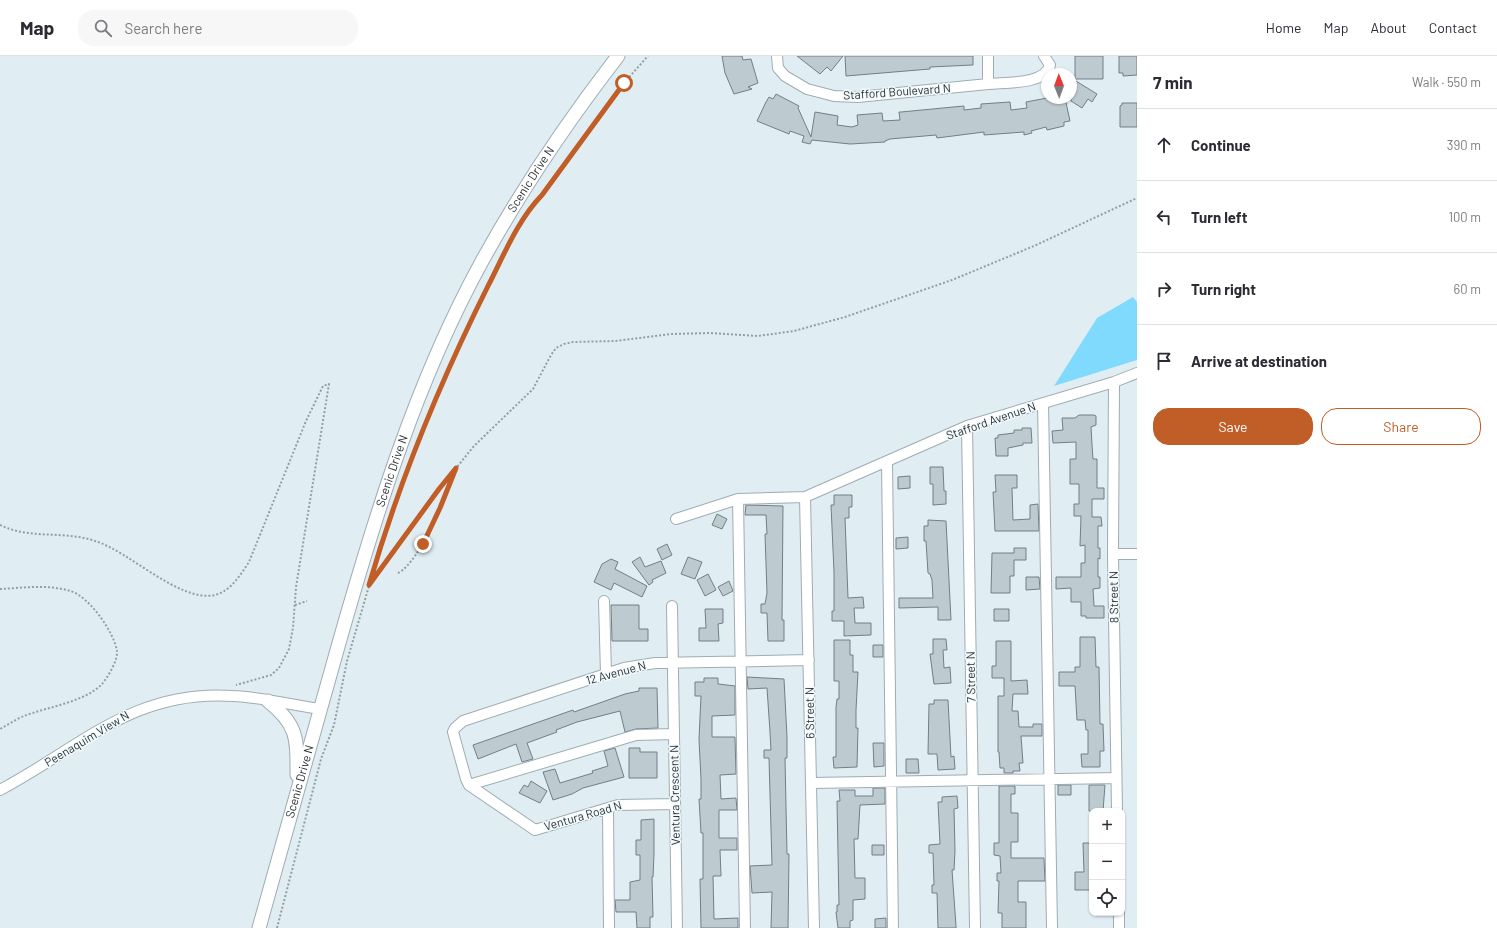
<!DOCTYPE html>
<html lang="en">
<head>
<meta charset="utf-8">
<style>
	:root { --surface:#fff; --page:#f7f7f7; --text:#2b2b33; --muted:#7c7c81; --line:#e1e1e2; --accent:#c15d26 }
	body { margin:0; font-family:Barlow,sans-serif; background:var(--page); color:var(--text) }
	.controls { position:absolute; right:12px; bottom:12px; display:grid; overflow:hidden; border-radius:8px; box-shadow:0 1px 3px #0004 }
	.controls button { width:36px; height:36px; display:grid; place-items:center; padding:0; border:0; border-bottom:1px solid var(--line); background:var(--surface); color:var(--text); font:20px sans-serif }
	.compass { position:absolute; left:1041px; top:12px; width:36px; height:36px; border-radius:50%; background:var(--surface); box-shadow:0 1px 3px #0004; rotate:359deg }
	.stop { position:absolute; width:12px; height:12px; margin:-9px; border:3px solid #c15d26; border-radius:50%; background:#fff }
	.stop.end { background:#c15d26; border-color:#fff; box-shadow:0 1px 4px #0008 }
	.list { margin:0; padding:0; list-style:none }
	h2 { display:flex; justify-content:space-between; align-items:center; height:52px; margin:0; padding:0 16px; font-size:17px }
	h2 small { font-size:13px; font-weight:400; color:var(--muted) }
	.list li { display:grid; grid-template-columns:26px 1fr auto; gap:12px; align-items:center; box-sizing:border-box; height:72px; padding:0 16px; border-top:1px solid var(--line) }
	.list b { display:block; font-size:15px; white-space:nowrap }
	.list em { font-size:13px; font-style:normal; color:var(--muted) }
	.actions { display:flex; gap:8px; padding:12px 16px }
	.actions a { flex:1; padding:9px 0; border:1px solid var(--accent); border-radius:16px; text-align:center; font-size:14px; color:var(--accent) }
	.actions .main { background:var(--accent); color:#fff }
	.icon { flex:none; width:22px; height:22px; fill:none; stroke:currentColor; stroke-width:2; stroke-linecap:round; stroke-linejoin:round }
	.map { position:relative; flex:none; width:1137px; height:872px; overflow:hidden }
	header { display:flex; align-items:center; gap:24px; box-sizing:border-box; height:56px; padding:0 20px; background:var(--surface); border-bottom:1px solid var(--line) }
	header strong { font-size:19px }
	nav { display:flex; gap:22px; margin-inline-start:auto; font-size:14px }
	.search { width:280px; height:36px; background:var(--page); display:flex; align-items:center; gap:10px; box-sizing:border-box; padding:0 14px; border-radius:16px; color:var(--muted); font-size:15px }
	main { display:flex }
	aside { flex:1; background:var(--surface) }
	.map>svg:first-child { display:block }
	.green { fill:#80dafe }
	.building { fill:#bdcad0; stroke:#727f85 }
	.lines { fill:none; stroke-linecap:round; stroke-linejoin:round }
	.minor-casing { stroke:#9facb2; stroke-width:12 }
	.major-casing { stroke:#9facb2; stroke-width:15 }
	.path { stroke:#949ea2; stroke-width:2; stroke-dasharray:2 2; stroke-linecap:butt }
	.minor { stroke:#fff; stroke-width:10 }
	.major { stroke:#fff; stroke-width:13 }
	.route { stroke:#c15d26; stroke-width:5 }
	.labels { text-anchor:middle; stroke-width:3; stroke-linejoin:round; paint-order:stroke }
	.street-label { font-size:12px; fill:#2d3234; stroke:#f2fafe }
</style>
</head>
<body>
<header>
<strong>Map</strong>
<div class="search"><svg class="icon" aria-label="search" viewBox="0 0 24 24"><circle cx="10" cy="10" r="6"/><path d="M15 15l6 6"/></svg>Search here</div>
<nav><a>Home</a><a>Map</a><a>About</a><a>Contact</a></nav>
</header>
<main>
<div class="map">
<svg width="1137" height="872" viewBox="0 0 1137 872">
	<rect width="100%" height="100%" fill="#e0eef4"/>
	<path class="green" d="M 1133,241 L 1137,246 L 1137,304 L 1054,330 L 1097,262 Z"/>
	<path class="building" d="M 722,0 L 742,0 L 743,4 L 751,3 L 758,27 L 748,31 L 752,33 L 734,38 L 725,17 Z
		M 797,0 L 843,0 L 831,15 L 827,11 L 820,18 Z
		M 845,0 L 973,0 L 973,9 L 930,11 L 930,13 L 846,20 Z
		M 1075,0 L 1103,0 L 1103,23 L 1075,23 Z
		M 1119,0 L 1137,0 L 1137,19 L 1123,20 L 1123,17 L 1119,17 Z
		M 1071,22 L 1097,38 L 1092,46 L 1088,43 L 1082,52 L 1071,45 Z
		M 776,38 L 799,50 L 798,52 L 811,81 L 815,56 L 838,60 L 837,69 L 852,71 L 858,69 L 857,59 L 882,57 L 883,65 L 900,64 L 899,56 L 901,56 L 964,50 L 964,54 L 981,52 L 981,48 L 1010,46 L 1011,54 L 1027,52 L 1026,46 L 1047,42 L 1065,42 L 1070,65 L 1064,66 L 1064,70 L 1047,74 L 1046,71 L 1031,75 L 1032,77 L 1024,79 L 1024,76 L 984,79 L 984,76 L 937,82 L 936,79 L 890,83 L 885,85 L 885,86 L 850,88 L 812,84 L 810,88 L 802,86 L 804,80 L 790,75 L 789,78 L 757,65 L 766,46 L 769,41 L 773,43 Z
		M 1122,47 L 1137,47 L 1137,71 L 1120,71 L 1120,50 L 1122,49 Z
		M 1079,359 L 1094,359 L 1096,360 L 1096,369 L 1091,371 L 1092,389 L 1093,403 L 1097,403 L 1097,432 L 1104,432 L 1104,443 L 1092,443 L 1092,461 L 1101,461 L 1102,470 L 1098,470 L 1098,492 L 1100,492 L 1100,503 L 1098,502 L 1098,521 L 1100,521 L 1100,532 L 1093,533 L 1094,550 L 1104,550 L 1104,562 L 1086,562 L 1086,560 L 1081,560 L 1081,546 L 1071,546 L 1071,532 L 1056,533 L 1056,521 L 1081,521 L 1081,507 L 1085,507 L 1085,489 L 1080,490 L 1081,460 L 1074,460 L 1074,448 L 1079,448 L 1079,428 L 1070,428 L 1070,403 L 1076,403 L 1076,386 L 1053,387 L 1052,375 L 1063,374 L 1062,362 L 1075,362 Z
		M 1022,372 L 1031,372 L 1032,387 L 1023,387 L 1023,389 L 1008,392 L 1008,400 L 996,400 L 995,382 L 998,382 L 998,379 L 1014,377 L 1014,374 L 1022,374 Z
		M 930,411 L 943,411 L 944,435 L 946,435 L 946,448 L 933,449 L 933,428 L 930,428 Z
		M 995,419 L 1017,419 L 1017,432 L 1012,432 L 1013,464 L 1030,463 L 1030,449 L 1038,448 L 1039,475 L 995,475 L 993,436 L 996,436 Z
		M 910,420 L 910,432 L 898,433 L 898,421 Z
		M 834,439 L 852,439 L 852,451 L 849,451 L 849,462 L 845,462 L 848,542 L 863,541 L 864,552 L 854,552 L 855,567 L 871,567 L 871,579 L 844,580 L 844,565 L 832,565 L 832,555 L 834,555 L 834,516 L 831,449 L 834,449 Z
		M 746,449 L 783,450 L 782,564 L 784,564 L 784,585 L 768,585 L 767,557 L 761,557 L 761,548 L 765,548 L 767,537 L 765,478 L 767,478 L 766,459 L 745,459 Z
		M 717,458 L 727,463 L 722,473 L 712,469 Z
		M 928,464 L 946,465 L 951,564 L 938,564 L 938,551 L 899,552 L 899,542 L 933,542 L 932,524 L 930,518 L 928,517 L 926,485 L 924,485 L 924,470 L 928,470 Z
		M 908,481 L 908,492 L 896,493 L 896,482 Z
		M 667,488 L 672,499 L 662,504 L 657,493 Z
		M 1014,492 L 1026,492 L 1026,504 L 1014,504 L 1014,520 L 1010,520 L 1010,537 L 991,537 L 992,497 L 1014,497 Z
		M 640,501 L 645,511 L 661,505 L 666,517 L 652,524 L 653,526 L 649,529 L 632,506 Z
		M 688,501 L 702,506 L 695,523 L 681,518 Z
		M 611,503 L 618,506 L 615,513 L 647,530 L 642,541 L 614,527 L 611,534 L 594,526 L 602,508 Z
		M 708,518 L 716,534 L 705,540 L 697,524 Z
		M 1026,521 L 1039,521 L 1040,533 L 1026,534 Z
		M 729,525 L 733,535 L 723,540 L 718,531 Z
		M 611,549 L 639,549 L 639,573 L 648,573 L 648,585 L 612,585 Z
		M 705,553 L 723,553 L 723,567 L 718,568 L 719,585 L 699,585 L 699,572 L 706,572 Z
		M 994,553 L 1009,553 L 1009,565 L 994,565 Z
		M 1080,581 L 1095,581 L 1096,611 L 1099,611 L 1100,668 L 1103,668 L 1104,695 L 1100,695 L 1100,711 L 1082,711 L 1081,698 L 1088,698 L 1088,674 L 1086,674 L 1085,664 L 1077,664 L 1075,630 L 1059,630 L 1059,616 L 1075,616 L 1075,611 L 1080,611 Z
		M 933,583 L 946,583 L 947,594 L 943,594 L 944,612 L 950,611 L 951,627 L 934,628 L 930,598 L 933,598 Z
		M 834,584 L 850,584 L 850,599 L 853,599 L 853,616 L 858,616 L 856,654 L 856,672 L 858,672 L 857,711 L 834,712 L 833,701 L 836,701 L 836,651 L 837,643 L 839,643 L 839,625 L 834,625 Z
		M 996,585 L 1011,585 L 1011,625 L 1027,624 L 1028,638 L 1013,638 L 1012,655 L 1018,655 L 1019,671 L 1033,671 L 1033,668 L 1042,668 L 1042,680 L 1021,680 L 1023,707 L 1019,707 L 1020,715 L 1013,715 L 1013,717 L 1004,717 L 1004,712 L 1000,712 L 999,696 L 998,696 L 998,640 L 1004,640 L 1004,622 L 992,622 L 992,610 L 996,610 Z
		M 873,589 L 883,589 L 883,601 L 873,601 Z
		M 747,621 L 784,623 L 787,681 L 787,702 L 785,702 L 787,798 L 789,798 L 788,872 L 771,872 L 772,836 L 752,837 L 750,810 L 772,809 L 769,702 L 764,702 L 764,694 L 771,694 L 770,676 L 767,632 L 748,633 Z
		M 704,622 L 718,622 L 718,628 L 735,630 L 735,659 L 712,660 L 712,681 L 735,681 L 736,718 L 720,719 L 721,743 L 736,742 L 737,754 L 719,754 L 719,782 L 737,782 L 737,794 L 720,794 L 721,820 L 713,820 L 714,863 L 738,862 L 738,872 L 701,872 L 700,823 L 703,823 L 703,777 L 701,777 L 699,743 L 701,743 L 701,723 L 699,683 L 701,640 L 695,640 L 695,626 L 704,626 Z
		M 639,632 L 657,632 L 658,672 L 636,673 L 625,676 L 620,655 L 577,666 L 556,674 L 557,676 L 527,687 L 533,703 L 522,706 L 516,688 L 478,703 L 473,689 L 573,654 L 574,656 L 625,638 L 639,635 Z
		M 934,644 L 948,644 L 951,701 L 954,700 L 955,713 L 938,714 L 937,698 L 928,698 L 929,648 L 934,648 Z
		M 873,687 L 884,687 L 884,710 L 874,711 Z
		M 615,692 L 624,721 L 583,732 L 572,738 L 553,744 L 543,716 L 555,713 L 560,727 L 593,717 L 592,715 L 608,710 L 604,695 Z
		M 629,692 L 640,692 L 640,696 L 657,696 L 657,722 L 629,722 Z
		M 906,703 L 918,703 L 919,717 L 906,717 Z
		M 531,725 L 547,735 L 540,747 L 519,737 L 524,729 L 528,731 Z
		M 1058,729 L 1071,729 L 1071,739 L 1058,739 Z
		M 1089,729 L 1105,729 L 1103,755 L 1089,755 Z
		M 999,730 L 1015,730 L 1015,738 L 1011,738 L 1011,757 L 1018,757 L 1018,786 L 1011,786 L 1011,802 L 1044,802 L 1045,825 L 1018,825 L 1018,846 L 1026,846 L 1026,872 L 1002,872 L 1002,857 L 998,857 L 999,825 L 997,825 L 997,817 L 1001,817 L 1000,800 L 994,799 L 994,787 L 999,787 Z
		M 873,732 L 885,732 L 885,748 L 860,749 L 858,783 L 854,783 L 855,822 L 865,822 L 865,843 L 853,844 L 853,864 L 850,865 L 850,872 L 838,872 L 836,856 L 837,856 L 837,849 L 839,849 L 837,745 L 840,745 L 839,734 L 855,734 L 855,740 L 873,740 Z
		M 957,740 L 958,752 L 954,753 L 955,795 L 954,814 L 952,814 L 956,870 L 956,872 L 938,872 L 937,837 L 932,837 L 932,829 L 934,829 L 933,797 L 929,797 L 929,789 L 940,788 L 938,746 L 942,746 L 942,741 Z
		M 654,763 L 654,798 L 653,821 L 652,821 L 653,861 L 650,861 L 650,872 L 637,872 L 636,856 L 616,856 L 615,844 L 630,844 L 630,826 L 640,824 L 640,799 L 636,799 L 636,784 L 641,784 L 641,764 Z
		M 1083,787 L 1092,787 L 1092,834 L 1075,834 L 1075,816 L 1084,816 Z
		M 872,789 L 884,789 L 884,799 L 872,799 Z
		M 886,862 L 886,872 L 875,872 L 875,863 Z"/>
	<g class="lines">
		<defs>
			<path id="minor" d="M 777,0 L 778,12 L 785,20 L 807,33 L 834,40 L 858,41 L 988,28 L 988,0
				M 988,28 C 1006,26 1045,29 1050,9 L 1044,0
				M 1114,326 L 1113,498 L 1117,755
				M 1043,347 L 1052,872
				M 967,370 L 975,872
				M 887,406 L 893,872
				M 805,441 L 814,872
				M 738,443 L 745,872
				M 676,463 L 738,443 L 805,441 L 967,370 L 1114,326 L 1137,317
				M 1113,498 L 1137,498
				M 604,545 L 606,618
				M 672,550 L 677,872
				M 811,727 L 1116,722
				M 469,729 L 636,679 L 674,678
				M 0,734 C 81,691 134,633 233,640 C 262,641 291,649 320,653
				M 675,748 L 618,749 L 535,774 L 469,729 L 466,723 L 453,676 L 455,672 L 463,665 L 624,612 L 655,607 L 809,604
				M 608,752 L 609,872
				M 1119,857 L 1119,872"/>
			<g id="major">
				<path d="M 268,645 C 298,669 297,682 297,719"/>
				<path id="s1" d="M 259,872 C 285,777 312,682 339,587 C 376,457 416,326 481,207 C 521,134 567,66 618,0"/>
			</g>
		</defs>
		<use href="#minor" class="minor-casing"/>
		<use href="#major" class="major-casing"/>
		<path class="path" d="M 0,469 C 31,484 63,474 95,485 C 129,495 180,547 215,539 C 231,535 241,518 249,506 L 306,365 L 323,330 L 329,328 L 296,531 L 293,572 L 289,593 L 279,612 L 271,619 L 236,629
			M 385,476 L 429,357 L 448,313 L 517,172 L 529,153 L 542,139 L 624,27 L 648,0
			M 398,517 C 420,506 447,439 455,415
			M 369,529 L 439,433 L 474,390 L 533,333 L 551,299 L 556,292 L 564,288 L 573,286 L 615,285 L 672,278 L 710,277 L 758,280 L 794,275 L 845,261 L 952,224 L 1034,190 L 1137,142
			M 0,533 C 22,532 48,528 70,535 C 89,540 114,576 117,595 C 118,604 108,621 102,628 C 85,646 47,651 24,660 C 16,663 8,669 0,673
			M 295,549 L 307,545
			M 277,872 L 321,703 L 334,669 L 347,605 L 369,530"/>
		<use href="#minor" class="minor"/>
		<use href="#major" class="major"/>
	</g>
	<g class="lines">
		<path class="route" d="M 423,488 L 440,452 L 456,412 L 439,433 L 369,529 C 399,426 440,326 488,230 C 504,199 517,165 542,139 L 624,27"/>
	</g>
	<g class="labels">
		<g class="street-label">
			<text transform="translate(897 36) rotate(-4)" y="4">Stafford Boulevard N</text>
			<text dy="4" stroke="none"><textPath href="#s1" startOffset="800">Scenic Drive N</textPath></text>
			<text transform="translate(991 365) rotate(-19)" y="4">Stafford Avenue N</text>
			<text dy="4" stroke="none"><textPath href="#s1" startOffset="476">Scenic Drive N</textPath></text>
			<text transform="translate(1114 541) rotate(-91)" y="4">8 Street N</text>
			<text transform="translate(616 617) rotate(-15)" y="4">12 Avenue N</text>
			<text transform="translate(971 621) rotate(-91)" y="4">7 Street N</text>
			<text transform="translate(810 657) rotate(-91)" y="4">6 Street N</text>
			<text transform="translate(87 683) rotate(-31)" y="4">Peenaquim View N</text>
			<text dy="4" stroke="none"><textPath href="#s1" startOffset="152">Scenic Drive N</textPath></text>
			<text transform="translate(675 739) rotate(-91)" y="4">Ventura Crescent N</text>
			<text transform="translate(583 760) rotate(-16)" y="4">Ventura Road N</text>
		</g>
	</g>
</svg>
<div class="controls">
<button>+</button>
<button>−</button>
<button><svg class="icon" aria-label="locate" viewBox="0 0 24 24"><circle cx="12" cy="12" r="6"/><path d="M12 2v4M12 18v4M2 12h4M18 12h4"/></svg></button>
</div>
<svg class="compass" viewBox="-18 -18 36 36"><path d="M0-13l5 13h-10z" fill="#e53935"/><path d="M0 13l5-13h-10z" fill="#7c7c81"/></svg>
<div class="stop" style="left:624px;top:27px"></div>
<div class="stop end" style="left:423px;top:488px"></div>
</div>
<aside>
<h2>7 min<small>Walk · 550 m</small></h2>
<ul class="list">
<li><svg class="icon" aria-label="ahead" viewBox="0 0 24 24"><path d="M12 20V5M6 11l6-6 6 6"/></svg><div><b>Continue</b></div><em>390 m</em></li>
<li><svg class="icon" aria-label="left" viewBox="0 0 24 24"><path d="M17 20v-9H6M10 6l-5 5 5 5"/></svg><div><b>Turn left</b></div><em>100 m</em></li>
<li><svg class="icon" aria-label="right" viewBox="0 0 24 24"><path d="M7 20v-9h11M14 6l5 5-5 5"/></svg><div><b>Turn right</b></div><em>60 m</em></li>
<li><svg class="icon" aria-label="arrive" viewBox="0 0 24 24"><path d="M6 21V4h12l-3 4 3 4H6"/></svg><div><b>Arrive at destination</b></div></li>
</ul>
<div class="actions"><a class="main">Save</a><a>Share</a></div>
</aside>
</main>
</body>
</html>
